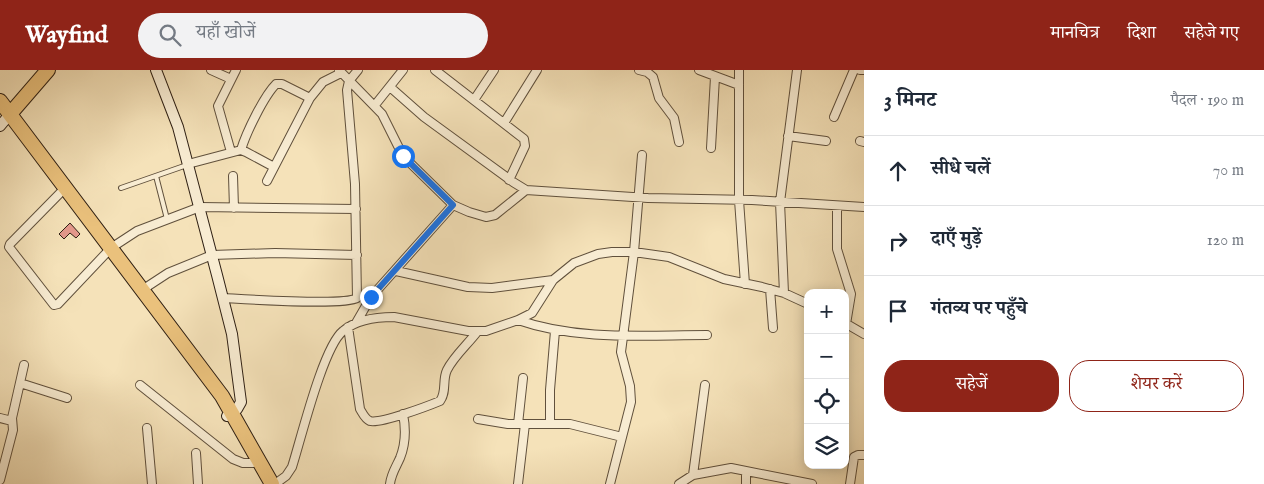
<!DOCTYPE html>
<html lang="hi">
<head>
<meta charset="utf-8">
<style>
	:root { --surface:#fff; --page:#f2f2f3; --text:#1f2937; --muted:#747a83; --line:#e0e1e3; --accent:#8f2418 }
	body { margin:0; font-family:"IM FELL English","Noto Serif Devanagari",serif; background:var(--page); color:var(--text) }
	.controls { position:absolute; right:15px; bottom:15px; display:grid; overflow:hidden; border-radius:10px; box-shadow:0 2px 12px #0003 }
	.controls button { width:45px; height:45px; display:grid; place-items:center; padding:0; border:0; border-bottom:1px solid var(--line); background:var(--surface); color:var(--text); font:25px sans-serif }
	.stop { position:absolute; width:15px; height:15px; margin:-11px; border:4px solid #1a73e8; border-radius:50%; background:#fff }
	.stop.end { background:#1a73e8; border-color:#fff; box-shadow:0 1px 5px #0008 }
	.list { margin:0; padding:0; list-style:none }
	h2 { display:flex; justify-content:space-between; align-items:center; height:65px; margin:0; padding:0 20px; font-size:21px }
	h2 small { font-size:16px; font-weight:400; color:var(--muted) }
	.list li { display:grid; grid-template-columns:32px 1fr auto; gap:15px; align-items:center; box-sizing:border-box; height:70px; padding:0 20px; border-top:1px solid var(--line) }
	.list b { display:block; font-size:19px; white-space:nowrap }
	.list em { font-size:16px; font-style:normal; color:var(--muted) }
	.actions { display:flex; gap:10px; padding:15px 20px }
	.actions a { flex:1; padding:11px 0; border:1px solid var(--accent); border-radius:20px; text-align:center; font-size:18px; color:var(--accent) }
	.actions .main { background:var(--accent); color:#fff }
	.icon { flex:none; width:28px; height:28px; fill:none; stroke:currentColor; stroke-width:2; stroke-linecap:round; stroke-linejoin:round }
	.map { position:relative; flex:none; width:864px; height:414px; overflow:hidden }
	header { display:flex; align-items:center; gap:30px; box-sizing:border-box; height:70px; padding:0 25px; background:var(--accent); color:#fff }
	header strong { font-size:24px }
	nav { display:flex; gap:28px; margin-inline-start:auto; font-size:18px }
	.search { width:350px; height:45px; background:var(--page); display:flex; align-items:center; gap:12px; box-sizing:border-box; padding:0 18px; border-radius:28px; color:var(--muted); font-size:19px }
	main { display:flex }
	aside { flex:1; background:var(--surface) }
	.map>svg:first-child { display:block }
	.building { fill:#e4988b; stroke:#2e1f13 }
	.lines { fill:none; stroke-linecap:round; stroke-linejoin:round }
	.lane-casing { stroke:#60503c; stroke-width:6 }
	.street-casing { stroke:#60503c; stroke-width:10 }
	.secondary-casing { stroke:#2e1f13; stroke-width:12 }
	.highway-casing { stroke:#2e1f13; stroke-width:16 }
	.lane { stroke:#f8ecd2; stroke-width:4 }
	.street { stroke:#f8ecd2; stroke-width:8 }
	.secondary { stroke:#f8ecd2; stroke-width:10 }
	.highway { stroke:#eac17c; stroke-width:14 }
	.route { stroke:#1a73e8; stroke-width:6 }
</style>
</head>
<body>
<header>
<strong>Wayfind</strong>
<div class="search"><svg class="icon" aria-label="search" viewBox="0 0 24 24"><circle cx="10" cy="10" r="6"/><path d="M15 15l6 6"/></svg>यहाँ खोजें</div>
<nav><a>मानचित्र</a><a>दिशा</a><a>सहेजे गए</a></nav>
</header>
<main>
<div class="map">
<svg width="864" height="414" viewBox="0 0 864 414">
	<rect width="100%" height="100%" fill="#f5e2b9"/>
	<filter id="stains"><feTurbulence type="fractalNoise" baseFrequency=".004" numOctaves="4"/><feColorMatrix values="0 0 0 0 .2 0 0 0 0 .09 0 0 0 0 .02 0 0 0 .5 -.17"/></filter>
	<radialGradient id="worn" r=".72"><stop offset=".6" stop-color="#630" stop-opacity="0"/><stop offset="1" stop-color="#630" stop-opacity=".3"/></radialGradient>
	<path class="building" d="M 70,153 L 80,164 L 76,168 L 70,163 L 64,169 L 59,164 Z"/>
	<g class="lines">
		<defs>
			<path id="lane" d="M 156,106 L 167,149
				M 121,118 L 187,95"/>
			<path id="street" d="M 211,0 L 231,9
				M 339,0 L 382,44 L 403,86 L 453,135 L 469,142 L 486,147 L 495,145 L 526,120
				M 435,0 L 524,69 L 525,76 L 509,110
				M 639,0 L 647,2 L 653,7 L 659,28 L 674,48 L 679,72
				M 699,0 L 739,15
				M 739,0 L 739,130 L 745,214
				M 860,0 L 864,0
				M 390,17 L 424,47 L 513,112 L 526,120 L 648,128 L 752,130 L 864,137
				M 474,30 L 494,0
				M 375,35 L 403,0
				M 834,47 L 854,0
				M 504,53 L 537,0
				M 788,66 L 826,71
				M 860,71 L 864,72
				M 711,78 L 715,7
				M 241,80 C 246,63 264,26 276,14 L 282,14 L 310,28
				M 231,82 L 218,36 L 236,0
				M 188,94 L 241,80 L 246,82 L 274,97
				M 233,106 L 234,138
				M 267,111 L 310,28 L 323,12 L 341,3
				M 65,118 L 10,174 L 9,177 L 54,235 L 58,234 L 111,178 L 137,161 L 200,137 L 356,139
				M 837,136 L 837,179 L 851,224 L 846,254
				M 396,201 L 468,217 L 492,218 L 553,210
				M 770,219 L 773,258
				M 142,220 L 168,203 L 212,185 L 275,183 L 357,185
				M 784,223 L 780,132 L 797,0
				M 223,228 C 243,229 345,236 357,228 L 355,114 L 347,20 L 349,11 L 358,0
				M 518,250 C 578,271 645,265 707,265
				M 356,253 L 371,227 L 453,135
				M 845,253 L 864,264
				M 348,257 L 360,339 C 363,344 365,349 370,351 C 380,354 428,336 440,331 C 447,322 442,310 447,300 C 454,286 468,274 477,262
				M 20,313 L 67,328
				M 140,315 L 233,389 L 243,393 L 253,393
				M 0,348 L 12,351
				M 478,349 L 508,354 L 570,354 L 622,367
				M 550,353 L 550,320 L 555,261
				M 518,354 L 523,308
				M 147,358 L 152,414
				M 196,383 L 198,414
				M 746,401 L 746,414
				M 693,405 L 705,315
				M 0,410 L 13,360 L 12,348 L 24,295
				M 275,414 L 286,406 L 292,397 C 301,369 323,277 343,261 C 356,250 377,247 394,247 L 468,261 L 486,261 L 518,250 L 532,243 L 553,210 L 574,193 L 598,184 L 612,182 L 634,182 L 669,187 L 724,209 L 762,217 L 784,223 L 808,234
				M 390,414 C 391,404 396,397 400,388 C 406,373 406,359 403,344
				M 518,414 L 525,354
				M 610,414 L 631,332 L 630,316 L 621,282 L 634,182 L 642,85
				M 679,414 L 693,405 L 731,398 L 812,414
				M 850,414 L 854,387 L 858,385 L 864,385"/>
			<path id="secondary" d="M 156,0 L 178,57 L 217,205 L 232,264 L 241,332 L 237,339 L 227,346
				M 0,56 L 10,44"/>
			<path id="highway" d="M 0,31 L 222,326 L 272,414
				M 10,44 L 48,0"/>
		</defs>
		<use href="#lane" class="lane-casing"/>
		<use href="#street" class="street-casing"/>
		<use href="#secondary" class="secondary-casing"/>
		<use href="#highway" class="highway-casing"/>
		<use href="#lane" class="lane"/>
		<use href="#street" class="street"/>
		<use href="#secondary" class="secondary"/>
		<use href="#highway" class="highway"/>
	</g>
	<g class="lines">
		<path class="route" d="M 371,227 L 453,135 L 403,86"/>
	</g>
	<rect width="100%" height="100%" filter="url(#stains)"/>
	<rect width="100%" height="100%" fill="url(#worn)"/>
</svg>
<div class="controls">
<button>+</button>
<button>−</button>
<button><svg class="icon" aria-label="locate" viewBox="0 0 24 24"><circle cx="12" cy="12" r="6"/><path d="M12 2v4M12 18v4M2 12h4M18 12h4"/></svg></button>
<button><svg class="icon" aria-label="layers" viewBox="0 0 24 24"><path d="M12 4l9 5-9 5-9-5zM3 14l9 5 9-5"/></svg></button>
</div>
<div class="stop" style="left:403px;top:86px"></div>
<div class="stop end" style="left:371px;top:227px"></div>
</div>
<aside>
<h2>3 मिनट<small>पैदल · 190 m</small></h2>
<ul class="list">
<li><svg class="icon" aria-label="ahead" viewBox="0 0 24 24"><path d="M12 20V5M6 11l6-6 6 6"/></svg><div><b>सीधे चलें</b></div><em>70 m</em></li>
<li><svg class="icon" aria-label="right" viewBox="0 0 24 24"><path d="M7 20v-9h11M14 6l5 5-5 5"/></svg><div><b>दाएँ मुड़ें</b></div><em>120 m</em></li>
<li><svg class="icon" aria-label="arrive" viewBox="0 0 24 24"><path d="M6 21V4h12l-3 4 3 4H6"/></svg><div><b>गंतव्य पर पहुँचे</b></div></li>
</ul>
<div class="actions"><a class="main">सहेजें</a><a>शेयर करें</a></div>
</aside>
</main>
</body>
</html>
